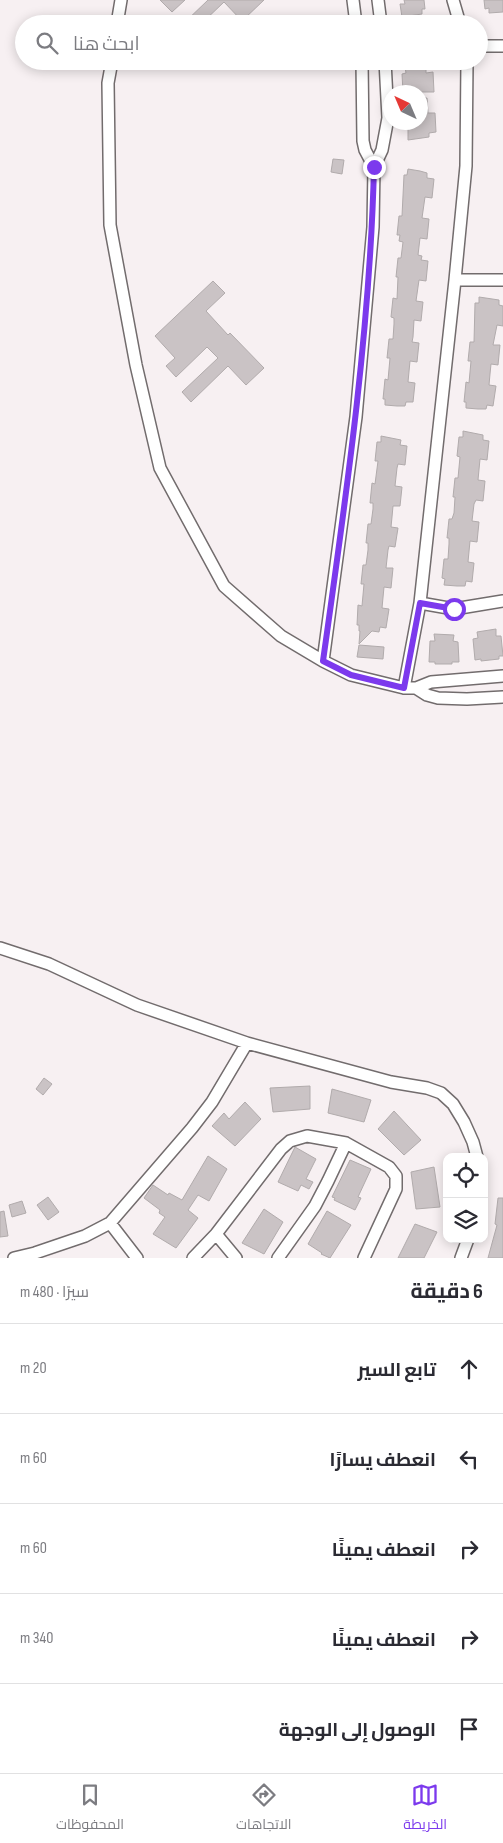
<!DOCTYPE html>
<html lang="ar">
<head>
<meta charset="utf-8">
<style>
	:root { --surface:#fff; --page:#f7f7f7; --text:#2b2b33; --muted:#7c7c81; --line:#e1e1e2; --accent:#7c3aed }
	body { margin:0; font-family:"Sofia Sans Condensed",Cairo,sans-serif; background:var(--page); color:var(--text); direction:rtl }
	.controls { position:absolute; right:15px; bottom:15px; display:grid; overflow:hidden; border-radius:10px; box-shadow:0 2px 12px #0003 }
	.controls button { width:45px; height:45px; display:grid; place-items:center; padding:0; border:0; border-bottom:1px solid var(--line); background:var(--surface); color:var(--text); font:25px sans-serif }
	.compass { position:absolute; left:383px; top:85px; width:45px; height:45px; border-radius:50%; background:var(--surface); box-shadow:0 2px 12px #0003; rotate:316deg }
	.stop { position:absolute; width:15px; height:15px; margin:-11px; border:4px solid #7c3aed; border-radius:50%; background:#fff }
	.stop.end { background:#7c3aed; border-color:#fff; box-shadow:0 1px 5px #0008 }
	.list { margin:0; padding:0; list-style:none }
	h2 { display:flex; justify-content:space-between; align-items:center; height:65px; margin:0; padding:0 20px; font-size:21px }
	h2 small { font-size:16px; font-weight:400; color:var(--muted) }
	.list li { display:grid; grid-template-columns:32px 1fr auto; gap:15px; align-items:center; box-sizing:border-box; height:90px; padding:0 20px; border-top:1px solid var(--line) }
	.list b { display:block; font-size:19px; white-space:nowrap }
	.list em { font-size:16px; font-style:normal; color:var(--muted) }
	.icon { flex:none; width:28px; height:28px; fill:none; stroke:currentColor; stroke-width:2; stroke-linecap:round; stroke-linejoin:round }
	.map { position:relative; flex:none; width:503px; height:1258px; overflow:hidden; direction:ltr }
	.search { position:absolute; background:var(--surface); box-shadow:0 2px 12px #0003; left:15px; right:15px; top:15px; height:55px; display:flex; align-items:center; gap:12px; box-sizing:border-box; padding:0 18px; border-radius:28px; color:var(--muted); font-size:19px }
	.sheet { height:515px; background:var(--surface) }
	nav { display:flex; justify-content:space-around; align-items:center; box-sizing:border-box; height:70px; border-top:1px solid var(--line); background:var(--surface); font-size:14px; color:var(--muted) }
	nav a { display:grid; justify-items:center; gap:2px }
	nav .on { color:var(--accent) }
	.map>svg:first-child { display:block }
	.building { fill:#cac3c5; stroke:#b1abac }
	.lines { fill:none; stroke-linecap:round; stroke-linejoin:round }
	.street-casing { stroke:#726c6d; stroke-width:14 }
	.street { stroke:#fff; stroke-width:11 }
	.route { stroke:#7c3aed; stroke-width:6 }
</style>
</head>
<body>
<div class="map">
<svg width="503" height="1258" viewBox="0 0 503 1258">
	<rect width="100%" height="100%" fill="#f7f0f2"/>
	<path class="building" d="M 160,0 L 185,0 L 172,12 Z
		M 208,0 L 264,0 L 242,21 L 224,2 L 201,24 L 183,24 Z
		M 404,0 L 424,0 L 425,9 L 422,9 L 422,14 L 402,17 L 400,4 L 405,4 Z
		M 484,0 L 503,0 L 503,12 L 489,13 L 489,8 L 485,9 Z
		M 418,66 L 426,68 L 426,73 L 433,72 L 434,92 L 403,92 L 402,74 L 406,73 L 405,67 Z
		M 420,98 L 427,98 L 428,113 L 435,113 L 436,132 L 429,133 L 429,137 L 408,140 L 408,127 L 412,126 L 412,122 L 420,122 Z
		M 333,159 L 344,160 L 342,174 L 331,172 Z
		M 408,169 L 420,171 L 427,173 L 427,178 L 434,179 L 432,198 L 425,197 L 422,218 L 429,219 L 427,239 L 420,238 L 418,255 L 422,256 L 421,260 L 428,261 L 426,281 L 419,280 L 416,301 L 423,302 L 421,321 L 414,320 L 413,337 L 412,342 L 419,343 L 417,362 L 410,361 L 408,382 L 415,383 L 413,402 L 406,402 L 405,406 L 397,406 L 385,405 L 385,399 L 383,399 L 385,379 L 388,380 L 390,358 L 387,358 L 389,339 L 393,339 L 394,324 L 394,318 L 391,317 L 393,298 L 397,299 L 398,277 L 396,277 L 398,258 L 401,258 L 403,242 L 399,241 L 400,235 L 397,235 L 399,216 L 402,216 L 404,175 L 407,175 Z
		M 213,281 L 225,293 L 206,311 L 228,335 L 230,333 L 264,368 L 246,385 L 228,366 L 191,402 L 182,392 L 218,358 L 207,347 L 176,377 L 166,366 L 175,358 L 155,336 Z
		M 479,297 L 499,300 L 499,305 L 503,306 L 503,326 L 497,325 L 493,345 L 500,345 L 498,365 L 491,364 L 490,374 L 489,385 L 496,386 L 493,406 L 487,405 L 486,409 L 478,409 L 466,408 L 466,402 L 464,402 L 466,382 L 469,383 L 471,361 L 468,361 L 470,342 L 474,342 L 475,303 L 479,303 Z
		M 463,431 L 483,435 L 483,440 L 489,441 L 487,460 L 480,459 L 478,480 L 485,481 L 483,501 L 476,500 L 474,504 L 472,521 L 479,522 L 477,542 L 470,541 L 468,562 L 474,563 L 472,582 L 466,581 L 465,586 L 457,586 L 444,585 L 445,579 L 442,578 L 444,559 L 448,559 L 449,544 L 449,538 L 447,538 L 449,519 L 452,519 L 454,513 L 455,497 L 453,497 L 455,478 L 458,478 L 460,457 L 457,456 L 459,437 L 463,437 Z
		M 381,436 L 401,440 L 400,445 L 407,446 L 405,465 L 398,464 L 397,468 L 395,486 L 402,487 L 400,506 L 393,506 L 392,517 L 391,527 L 398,528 L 395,547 L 389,546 L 388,550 L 386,568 L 393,568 L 391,588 L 384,587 L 382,608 L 389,609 L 386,628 L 380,627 L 379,632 L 372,631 L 359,644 L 360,631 L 359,631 L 359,625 L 357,625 L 358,605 L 362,606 L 364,584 L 361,584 L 363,565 L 366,565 L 368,550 L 368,543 L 366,543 L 368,524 L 371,524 L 373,509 L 373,503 L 370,503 L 372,483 L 375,484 L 378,461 L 375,461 L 377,442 L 381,442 Z
		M 496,629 L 496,636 L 501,636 L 503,656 L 499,656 L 499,659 L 481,661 L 481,659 L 475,660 L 473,639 L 478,638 L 477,632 Z
		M 434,634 L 454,635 L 453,641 L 458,642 L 459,662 L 452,662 L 452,664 L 435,664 L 435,662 L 429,662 L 430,641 L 435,641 Z
		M 359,645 L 384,647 L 383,659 L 357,657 Z
		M 44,1078 L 52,1084 L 43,1095 L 36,1089 Z
		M 310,1086 L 310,1109 L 273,1112 L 270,1088 Z
		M 332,1089 L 371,1100 L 364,1122 L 328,1113 Z
		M 245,1102 L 261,1119 L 235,1146 L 212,1126 L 224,1113 L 229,1119 Z
		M 394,1111 L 421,1140 L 404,1155 L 378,1129 Z
		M 295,1147 L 316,1159 L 306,1179 L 313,1182 L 309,1189 L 301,1185 L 298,1191 L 278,1182 Z
		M 208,1156 L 227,1169 L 209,1201 L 198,1195 L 188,1210 L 198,1218 L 176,1248 L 153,1234 L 165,1217 L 159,1213 L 160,1210 L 144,1198 L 153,1185 L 168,1195 L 169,1193 L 182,1200 Z
		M 350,1160 L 371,1169 L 358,1197 L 361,1198 L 355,1210 L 334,1200 L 335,1198 L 332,1197 Z
		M 434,1167 L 440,1207 L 416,1209 L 411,1172 Z
		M 48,1197 L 59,1212 L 48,1220 L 37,1205 Z
		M 498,1198 L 503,1198 L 503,1258 L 488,1258 L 497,1225 L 495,1224 Z
		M 22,1201 L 26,1213 L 12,1217 L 9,1205 Z
		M 264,1209 L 283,1222 L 264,1254 L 242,1243 Z
		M 4,1211 L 8,1236 L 0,1237 L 0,1212 Z
		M 327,1211 L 351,1225 L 330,1258 L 321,1254 L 322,1253 L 308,1244 Z
		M 415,1224 L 437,1232 L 424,1258 L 398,1258 Z"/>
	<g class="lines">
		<defs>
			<path id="street" d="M 353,0 L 356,24
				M 378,0 L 381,24
				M 453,0 L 460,24
				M 117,24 L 121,0
				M 479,46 L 503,46
				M 112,61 L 108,83 L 110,225 L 136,365 L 160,468 L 224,586 L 281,636 L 323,661 L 351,675 L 404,688 L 416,688 L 427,695 L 438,698 L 467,699 L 503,697
				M 362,61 L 363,141 L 365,150 L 374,167
				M 455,280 L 503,280
				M 420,603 L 454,609 L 503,601
				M 323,661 L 356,417 L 373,227 L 374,167 L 382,150 L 388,118 L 385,61
				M 404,688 L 420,603 L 455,280 L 466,166 L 467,61
				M 416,688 L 431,682 L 503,676
				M 0,948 L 49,964 L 137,1005 L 247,1043 L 391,1082 L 427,1088 L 441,1093 L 453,1104 L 464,1122 L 473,1142 L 477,1157
				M 110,1223 L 137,1258
				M 216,1234 L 236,1258
				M 14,1258 L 35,1253 L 85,1236 L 110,1223 L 192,1128 L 212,1102 L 247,1043
				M 193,1258 L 216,1234 L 281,1149 L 290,1141 L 307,1136 L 346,1143 L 389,1167 L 396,1176 L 396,1189 L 364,1258
				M 278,1258 L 315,1206 L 328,1181 L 346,1143
				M 461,1258 L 468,1239"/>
		</defs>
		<use href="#street" class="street-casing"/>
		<use href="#street" class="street"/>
	</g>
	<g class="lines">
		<path class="route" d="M 374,167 C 370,332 346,497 323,661 L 351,675 L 404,688 L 420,603 L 454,609"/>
	</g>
</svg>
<div class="controls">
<button><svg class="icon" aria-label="locate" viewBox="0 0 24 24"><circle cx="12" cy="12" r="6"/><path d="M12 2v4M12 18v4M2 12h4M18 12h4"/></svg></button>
<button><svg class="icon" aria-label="layers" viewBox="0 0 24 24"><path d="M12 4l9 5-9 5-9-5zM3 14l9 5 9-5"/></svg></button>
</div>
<svg class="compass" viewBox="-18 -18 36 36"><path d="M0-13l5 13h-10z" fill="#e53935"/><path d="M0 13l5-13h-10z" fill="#7c7c81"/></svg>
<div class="stop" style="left:454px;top:609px"></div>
<div class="stop end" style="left:374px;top:167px"></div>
<div class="search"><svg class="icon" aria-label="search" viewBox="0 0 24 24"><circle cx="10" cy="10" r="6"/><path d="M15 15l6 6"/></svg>ابحث هنا</div>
</div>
<section class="sheet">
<h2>6 دقيقة<small>سيرًا · 480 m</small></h2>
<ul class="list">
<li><svg class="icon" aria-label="ahead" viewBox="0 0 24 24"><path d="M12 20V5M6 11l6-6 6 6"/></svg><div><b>تابع السير</b></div><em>20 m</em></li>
<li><svg class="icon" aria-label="left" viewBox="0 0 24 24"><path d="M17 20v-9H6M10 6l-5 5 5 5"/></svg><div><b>انعطف يسارًا</b></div><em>60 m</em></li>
<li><svg class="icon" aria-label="right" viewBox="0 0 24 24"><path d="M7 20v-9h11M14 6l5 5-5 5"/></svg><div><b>انعطف يمينًا</b></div><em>60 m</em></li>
<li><svg class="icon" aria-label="right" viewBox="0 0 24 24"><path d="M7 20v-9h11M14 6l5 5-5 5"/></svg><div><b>انعطف يمينًا</b></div><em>340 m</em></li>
<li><svg class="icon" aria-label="arrive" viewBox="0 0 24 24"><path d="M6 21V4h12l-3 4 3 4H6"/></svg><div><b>الوصول إلى الوجهة</b></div></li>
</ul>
</section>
<nav>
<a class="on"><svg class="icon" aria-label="map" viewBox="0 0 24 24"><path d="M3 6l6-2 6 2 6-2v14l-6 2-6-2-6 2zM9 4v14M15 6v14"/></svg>الخريطة</a>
<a><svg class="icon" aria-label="directions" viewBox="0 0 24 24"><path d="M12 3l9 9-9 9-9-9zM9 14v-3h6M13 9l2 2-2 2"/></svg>الاتجاهات</a>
<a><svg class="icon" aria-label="saved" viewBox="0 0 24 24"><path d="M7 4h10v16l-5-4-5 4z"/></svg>المحفوظات</a>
</nav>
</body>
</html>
